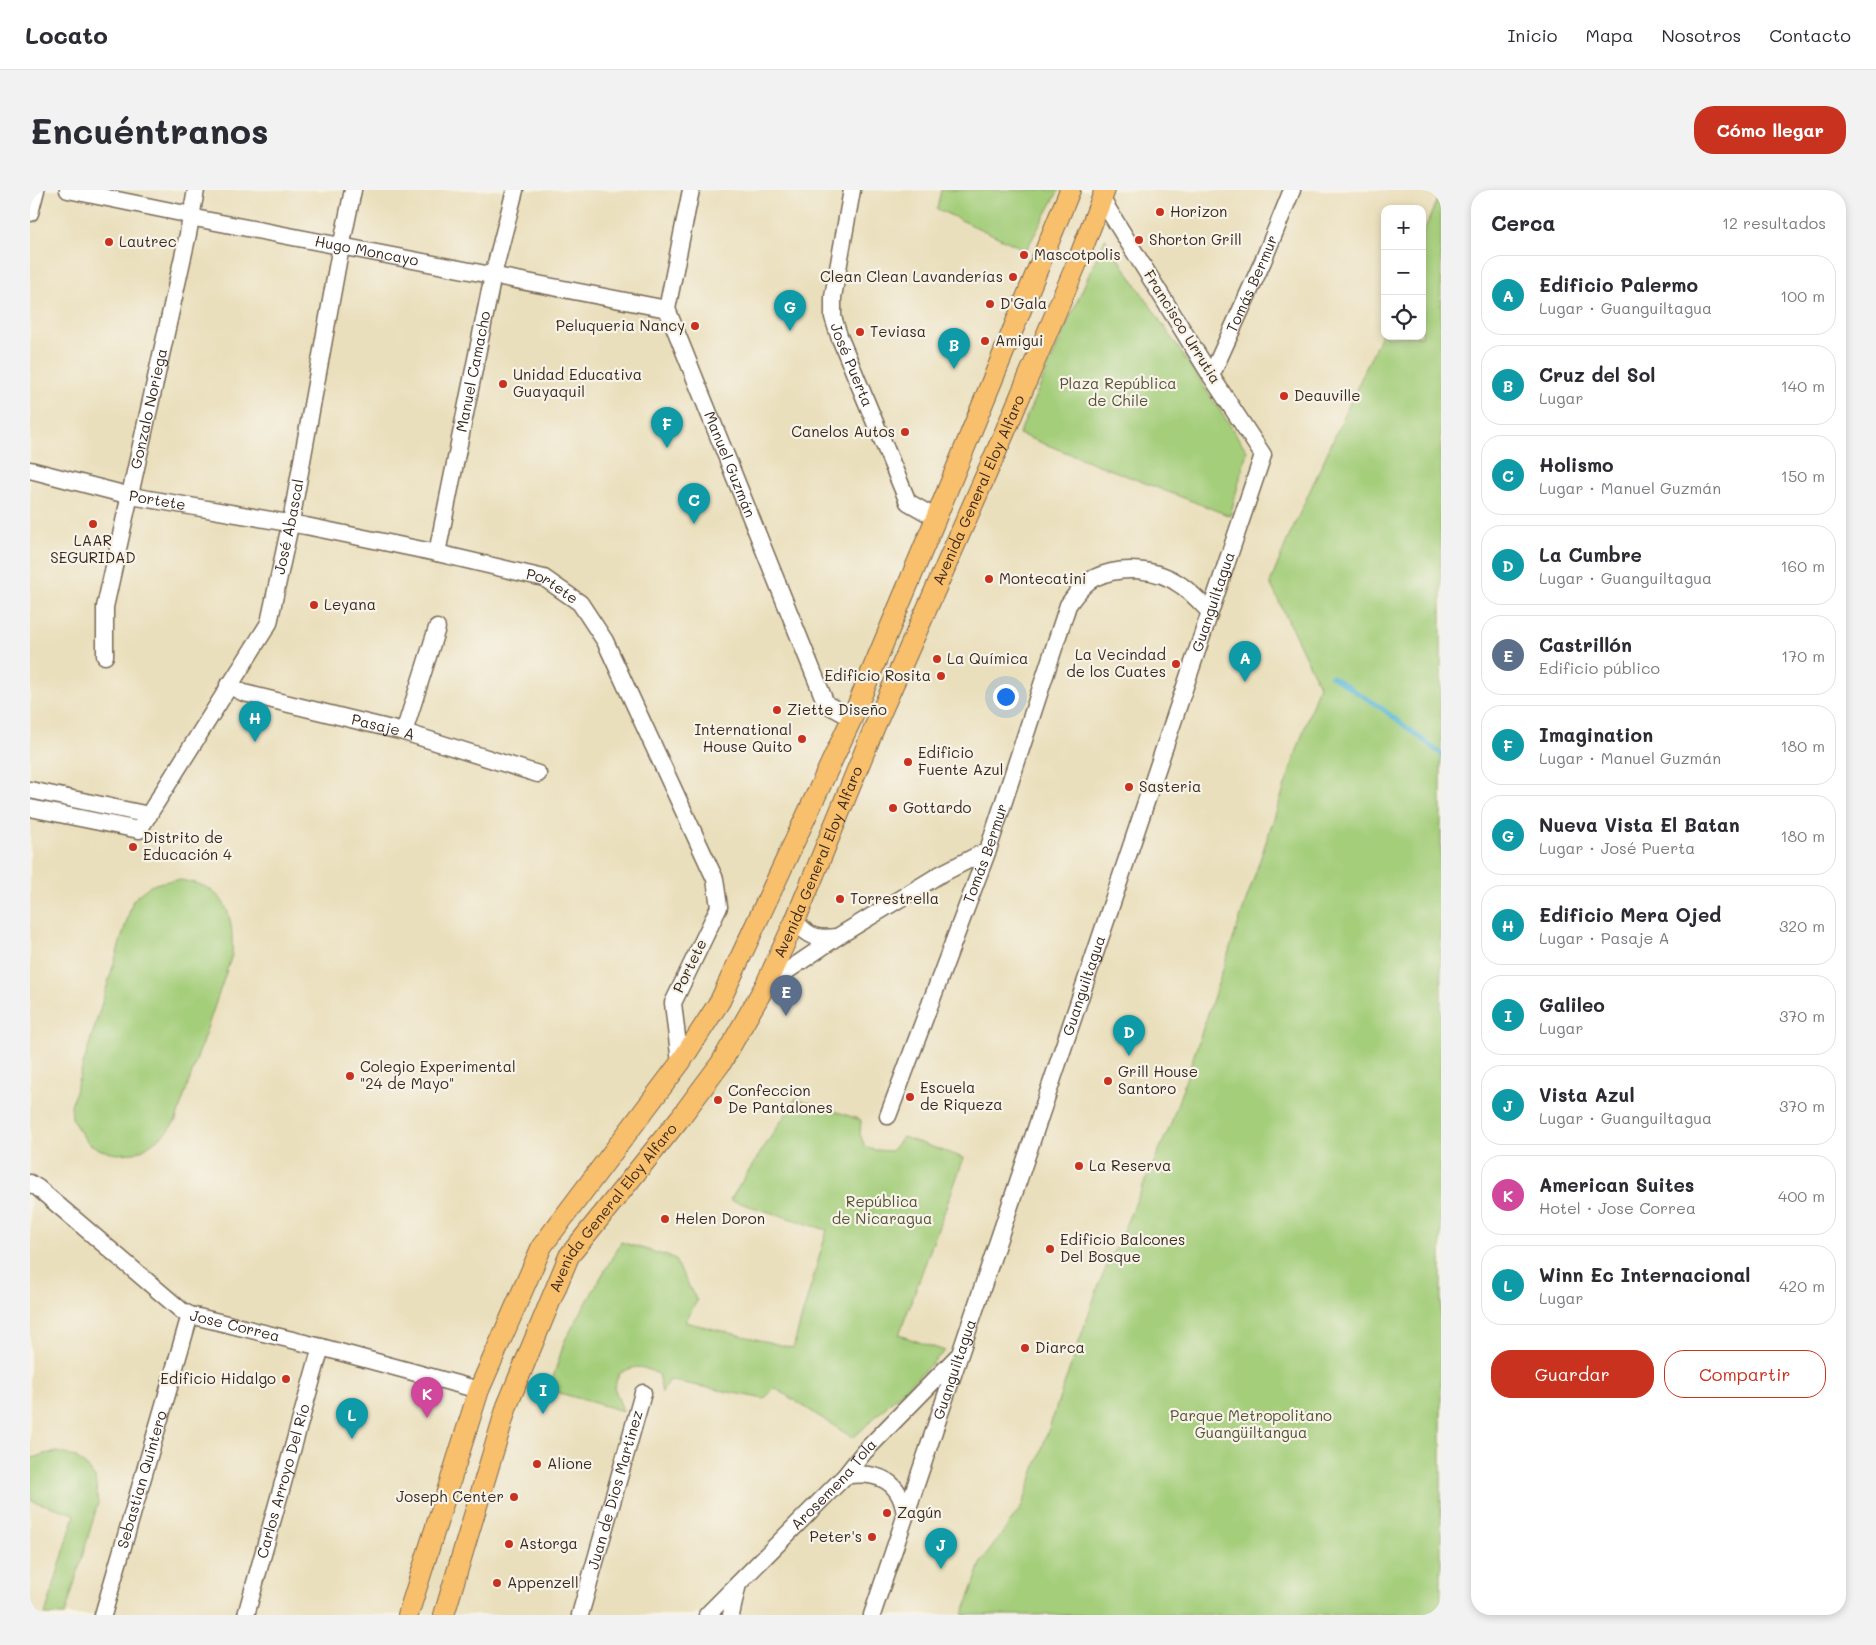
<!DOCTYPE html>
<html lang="es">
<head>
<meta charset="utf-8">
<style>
	:root { --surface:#fff; --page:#f2f2f3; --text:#2b2b33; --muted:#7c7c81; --line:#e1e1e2; --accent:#c8321e }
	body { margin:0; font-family:Mali,sans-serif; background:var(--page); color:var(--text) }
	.controls { position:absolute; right:15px; top:15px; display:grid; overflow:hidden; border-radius:10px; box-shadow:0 2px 8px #0003 }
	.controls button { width:45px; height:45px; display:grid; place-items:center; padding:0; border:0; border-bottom:1px solid var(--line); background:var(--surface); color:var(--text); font:25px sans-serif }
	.you { position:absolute; left:975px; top:506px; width:18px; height:18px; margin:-12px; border:4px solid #fff; border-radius:50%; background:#1a73e8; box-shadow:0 0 0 8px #1a73e833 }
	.badge { display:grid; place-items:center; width:32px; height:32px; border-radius:50%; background:var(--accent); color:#fff; font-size:16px; font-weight:700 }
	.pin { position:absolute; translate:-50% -41px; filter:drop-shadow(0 1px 2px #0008) }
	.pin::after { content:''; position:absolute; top:26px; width:18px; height:15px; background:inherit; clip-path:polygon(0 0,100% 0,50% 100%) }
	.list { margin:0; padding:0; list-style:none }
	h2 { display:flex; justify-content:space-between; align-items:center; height:65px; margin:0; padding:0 20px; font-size:21px }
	h2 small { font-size:16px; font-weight:400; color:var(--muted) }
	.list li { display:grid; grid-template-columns:32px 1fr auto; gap:15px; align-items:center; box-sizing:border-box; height:80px; margin:0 10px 10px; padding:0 10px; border:1px solid var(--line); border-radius:20px }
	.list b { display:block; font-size:19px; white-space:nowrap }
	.list p { margin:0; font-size:16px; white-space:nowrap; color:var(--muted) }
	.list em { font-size:16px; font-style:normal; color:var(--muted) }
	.actions { display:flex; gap:10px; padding:15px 20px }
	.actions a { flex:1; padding:11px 0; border:1px solid var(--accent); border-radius:20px; text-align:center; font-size:18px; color:var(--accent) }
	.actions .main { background:var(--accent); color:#fff }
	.icon { flex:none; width:28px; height:28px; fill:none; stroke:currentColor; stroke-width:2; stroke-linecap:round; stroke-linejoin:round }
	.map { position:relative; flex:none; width:1411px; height:1425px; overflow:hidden; border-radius:20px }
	header { display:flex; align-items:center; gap:30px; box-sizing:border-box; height:70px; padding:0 25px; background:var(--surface); border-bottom:1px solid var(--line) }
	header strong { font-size:24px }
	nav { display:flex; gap:28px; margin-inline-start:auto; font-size:18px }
	.intro { display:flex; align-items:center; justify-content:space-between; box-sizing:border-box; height:120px; padding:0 30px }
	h1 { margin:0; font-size:35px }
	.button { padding:12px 22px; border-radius:20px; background:var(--accent); color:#fff; font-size:18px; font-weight:700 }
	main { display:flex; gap:30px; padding:0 30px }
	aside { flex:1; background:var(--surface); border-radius:20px; box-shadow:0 2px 8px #0003 }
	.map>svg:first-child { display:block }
	.green { fill:#a4ce7a; stroke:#707c4c }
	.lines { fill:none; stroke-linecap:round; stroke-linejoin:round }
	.stream { stroke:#5bb8d9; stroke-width:4.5 }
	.minor-casing { stroke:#786955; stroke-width:19 }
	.major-casing { stroke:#786955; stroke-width:22 }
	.minor { stroke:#fff; stroke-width:16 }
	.major { stroke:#f8bf6c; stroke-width:20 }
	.poi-dot { fill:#c8321e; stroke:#f7f3e8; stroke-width:2 }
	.labels { text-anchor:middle; stroke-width:4.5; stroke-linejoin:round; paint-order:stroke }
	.poi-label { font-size:15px; fill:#3b2a1e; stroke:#f7f3e8; text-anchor:start }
	.street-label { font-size:15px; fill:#3b2a1e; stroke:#f7f3e8 }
	.park-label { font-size:15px; fill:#555335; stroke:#f7f3e8 }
</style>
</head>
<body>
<header>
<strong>Locato</strong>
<nav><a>Inicio</a><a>Mapa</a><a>Nosotros</a><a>Contacto</a></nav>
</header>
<div class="intro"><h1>Encuéntranos</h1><a class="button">Cómo llegar</a></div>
<main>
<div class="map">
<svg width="1411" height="1425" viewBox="0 0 1411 1425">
	<rect width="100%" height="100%" fill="#f7f3e8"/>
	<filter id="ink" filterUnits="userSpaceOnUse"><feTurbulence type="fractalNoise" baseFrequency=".02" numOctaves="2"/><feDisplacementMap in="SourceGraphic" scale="10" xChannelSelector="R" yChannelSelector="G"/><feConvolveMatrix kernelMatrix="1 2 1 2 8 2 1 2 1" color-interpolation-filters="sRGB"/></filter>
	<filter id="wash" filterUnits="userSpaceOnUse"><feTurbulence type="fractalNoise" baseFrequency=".0096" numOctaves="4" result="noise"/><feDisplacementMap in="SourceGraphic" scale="20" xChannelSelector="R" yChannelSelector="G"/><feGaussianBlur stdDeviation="1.12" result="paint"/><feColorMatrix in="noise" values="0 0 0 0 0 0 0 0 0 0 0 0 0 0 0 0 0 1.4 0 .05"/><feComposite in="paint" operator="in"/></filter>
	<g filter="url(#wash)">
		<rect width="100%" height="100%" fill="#eadfbc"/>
		<path class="green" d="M 911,0 L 1029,0 L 996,60 L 907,19 Z
			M 1411,0 L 1411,1425 L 933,1425 L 952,1371 L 992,1316 L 1069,1094 L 1140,936 L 1289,495 L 1240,393 L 1257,351 L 1355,136 L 1355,146 L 1392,146 L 1392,46 Z
			M 1075,48 L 1217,261 L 1200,326 L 989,244 Z
			M 149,690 C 196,695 204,723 202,765 L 146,930 L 136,943 L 115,958 L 105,963 L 86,964 L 71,960 L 58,953 L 46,936 L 42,928 L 41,915 L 103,710 C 119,694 126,692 149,690 Z
			M 766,908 L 831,930 L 830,944 L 835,957 L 845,960 L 861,961 L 873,947 L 934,968 L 869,1145 L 915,1161 L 823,1248 L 745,1198 L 734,1209 L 638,1190 L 632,1203 L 628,1184 C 611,1176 606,1174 589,1184 L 584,1197 L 593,1221 L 519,1200 L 535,1150 L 591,1052 L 644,1068 L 667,1111 L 655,1132 L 763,1158 L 797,1040 L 700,1010 Z
			M 27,1262 L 45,1267 L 56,1276 L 65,1288 L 68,1313 L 35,1425 L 15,1425 L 45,1324 L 0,1310 L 0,1269 L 14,1264 Z"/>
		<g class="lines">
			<path class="stream" d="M 1301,486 L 1350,517 L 1411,564"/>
		</g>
	</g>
	<g filter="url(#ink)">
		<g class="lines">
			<defs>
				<g id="minor">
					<path id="s1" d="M 38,0 L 151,23 L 170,29 L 637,119"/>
					<path id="s2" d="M 661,0 L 637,119 L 796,514 L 822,528"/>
					<path id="s3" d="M 822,0 L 803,107 L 803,127 L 809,146 L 878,312 L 906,328"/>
					<path d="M 0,23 L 6,0"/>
					<path id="s4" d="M 1181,186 L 1233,71 L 1262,0"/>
					<path id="s5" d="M 0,280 L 101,306 L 276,336 L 407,363 L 514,388 L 550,413 L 575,451 L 685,689 L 689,717 L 643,813 L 650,873"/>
					<path id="s6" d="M 407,363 L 463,85 L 485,0"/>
					<path id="s7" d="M 75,466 L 75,417 L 158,44 L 166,0"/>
					<path id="s8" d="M 198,495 L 214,503 L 374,542 L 508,584"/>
					<path d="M 374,542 L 407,438"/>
					<path d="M 0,600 L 119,625"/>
					<path id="s9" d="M 0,618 L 109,640 L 239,433 L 262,326 L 308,72 L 323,0"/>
					<path d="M 765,731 C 778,746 786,750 807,747"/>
					<path d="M 735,796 L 807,747 L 909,685 L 958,660"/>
					<path id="s10" d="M 858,926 L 958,660 L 1038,415 C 1045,405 1053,394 1064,388 C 1091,375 1128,378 1152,396 C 1162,403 1171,413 1180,422"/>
					<path id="s11" d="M 0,993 L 8,998 L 152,1121 L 160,1125 L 291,1157 L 449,1200"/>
					<path d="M 815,1286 C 847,1280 872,1291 875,1326"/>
					<path id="s12" d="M 73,1425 L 160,1125"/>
					<path id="s13" d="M 216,1425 L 291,1157"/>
					<path id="s14" d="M 550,1425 L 613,1203"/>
					<path id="s15" d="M 677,1425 L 815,1286 L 834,1262 L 927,1167"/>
					<path d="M 701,1425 L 708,1394"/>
					<path id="s16" d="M 842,1425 L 1233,265 L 1181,186 L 1071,8"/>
				</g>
				<g id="major">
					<path d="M 378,1425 L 449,1200 L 512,1056 L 650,873 L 690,811 L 822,528 L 906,328 L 1040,0"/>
					<path id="s17" d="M 414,1425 L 477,1216 L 539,1066 L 650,928 L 691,873 L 735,796 L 765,731 L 845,536 L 974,244 L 1047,73 L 1075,0"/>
				</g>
			</defs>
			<use href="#minor" class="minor-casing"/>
			<use href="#major" class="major-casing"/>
			<use href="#minor" class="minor"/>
			<use href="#major" class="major"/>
		</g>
	</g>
	<g class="poi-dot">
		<circle cx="1130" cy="22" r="5"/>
		<circle cx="1109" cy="50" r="5"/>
		<circle cx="79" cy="52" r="5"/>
		<circle cx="994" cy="65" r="5"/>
		<circle cx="983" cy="87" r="5"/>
		<circle cx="960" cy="114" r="5"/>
		<circle cx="665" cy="136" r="5"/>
		<circle cx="830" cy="142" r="5"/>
		<circle cx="955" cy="151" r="5"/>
		<circle cx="473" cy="194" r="5"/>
		<circle cx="1254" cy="206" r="5"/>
		<circle cx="875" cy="242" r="5"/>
		<circle cx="63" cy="334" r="5"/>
		<circle cx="959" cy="389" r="5"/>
		<circle cx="284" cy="415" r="5"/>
		<circle cx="907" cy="469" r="5"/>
		<circle cx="1146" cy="474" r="5"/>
		<circle cx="911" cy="486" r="5"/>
		<circle cx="747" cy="520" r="5"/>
		<circle cx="772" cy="549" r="5"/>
		<circle cx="878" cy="572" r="5"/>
		<circle cx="1099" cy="597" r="5"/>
		<circle cx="863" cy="618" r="5"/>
		<circle cx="103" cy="657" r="5"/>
		<circle cx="810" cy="709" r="5"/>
		<circle cx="320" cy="886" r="5"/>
		<circle cx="1078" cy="891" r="5"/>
		<circle cx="880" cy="907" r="5"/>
		<circle cx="688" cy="910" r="5"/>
		<circle cx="1049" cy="976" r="5"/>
		<circle cx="635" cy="1029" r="5"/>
		<circle cx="1020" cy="1059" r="5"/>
		<circle cx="995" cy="1158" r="5"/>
		<circle cx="256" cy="1189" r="5"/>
		<circle cx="507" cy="1274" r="5"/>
		<circle cx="484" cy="1307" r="5"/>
		<circle cx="857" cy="1323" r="5"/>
		<circle cx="842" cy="1347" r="5"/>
		<circle cx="479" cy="1354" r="5"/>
		<circle cx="467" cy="1393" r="5"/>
	</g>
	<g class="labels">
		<g class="poi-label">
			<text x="1140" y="27">Horizon</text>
			<text x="1119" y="55">Shorton Grill</text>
			<text x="89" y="57">Lautrec</text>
			<text x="1004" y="70">Mascotpolis</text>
			<text x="973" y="92" text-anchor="end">Clean Clean Lavanderías</text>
			<text x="970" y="119">D'Gala</text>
			<text x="655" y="141" text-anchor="end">Peluqueria Nancy</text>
			<text x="840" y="147">Teviasa</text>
			<text x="965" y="156">Amigui</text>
			<text x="483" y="190">Unidad Educativa<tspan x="483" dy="17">Guayaquil</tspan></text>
			<text x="1264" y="211">Deauville</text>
			<text x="865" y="247" text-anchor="end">Canelos Autos</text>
			<text x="63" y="356" text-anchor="middle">LAAR<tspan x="63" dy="17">SEGURIDAD</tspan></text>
			<text x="969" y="394">Montecatini</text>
			<text x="294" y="420">Leyana</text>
			<text x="1136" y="470" text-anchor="end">La Vecindad<tspan x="1136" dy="17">de los Cuates</tspan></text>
			<text x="917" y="474">La Química</text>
			<text x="901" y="491" text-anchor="end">Edificio Rosita</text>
			<text x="757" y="525">Ziette Diseño</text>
			<text x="762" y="545" text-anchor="end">International<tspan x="762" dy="17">House Quito</tspan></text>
			<text x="888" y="568">Edificio<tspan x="888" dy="17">Fuente Azul</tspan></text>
			<text x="1109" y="602">Sasteria</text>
			<text x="873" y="623">Gottardo</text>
			<text x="113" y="653">Distrito de<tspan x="113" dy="17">Educación 4</tspan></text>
			<text x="820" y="714">Torrestrella</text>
			<text x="330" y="882">Colegio Experimental<tspan x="330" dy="17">"24 de Mayo"</tspan></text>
			<text x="1088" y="887">Grill House<tspan x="1088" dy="17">Santoro</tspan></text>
			<text x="890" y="903">Escuela<tspan x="890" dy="17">de Riqueza</tspan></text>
			<text x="698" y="906">Confeccion<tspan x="698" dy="17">De Pantalones</tspan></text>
			<text x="1059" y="981">La Reserva</text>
			<text x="645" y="1034">Helen Doron</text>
			<text x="1030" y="1055">Edificio Balcones<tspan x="1030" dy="17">Del Bosque</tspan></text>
			<text x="1005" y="1163">Diarca</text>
			<text x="246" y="1194" text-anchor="end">Edificio Hidalgo</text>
			<text x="517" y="1279">Alione</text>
			<text x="474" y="1312" text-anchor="end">Joseph Center</text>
			<text x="867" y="1328">Zagún</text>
			<text x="832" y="1352" text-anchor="end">Peter's</text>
			<text x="489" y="1359">Astorga</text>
			<text x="477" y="1398">Appenzell</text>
		</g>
		<g class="street-label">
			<text dy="5" stroke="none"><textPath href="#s1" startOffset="305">Hugo Moncayo</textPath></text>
			<text dy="5" stroke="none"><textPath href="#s4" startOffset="101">Tomás Bermur</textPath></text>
			<text transform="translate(1152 137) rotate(58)" y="5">Francisco Urrutia</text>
			<text dy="5" stroke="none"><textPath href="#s3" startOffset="180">José Puerta</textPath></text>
			<text dy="5" stroke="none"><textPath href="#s6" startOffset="185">Manuel Camacho</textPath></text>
			<text dy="5" stroke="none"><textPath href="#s7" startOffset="252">Gonzalo Noriega</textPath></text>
			<text dy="5" stroke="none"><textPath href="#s2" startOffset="289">Manuel Guzmán</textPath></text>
			<text dy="5" stroke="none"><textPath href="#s17" startOffset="1255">Avenida General Eloy Alfaro</textPath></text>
			<text dy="5" stroke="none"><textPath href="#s5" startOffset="131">Portete</textPath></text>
			<text dy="5" stroke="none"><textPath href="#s9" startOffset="454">José Abascal</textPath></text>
			<text dy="5" stroke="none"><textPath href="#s5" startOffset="536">Portete</textPath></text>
			<text dy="5" stroke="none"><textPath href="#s16" startOffset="1069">Guanguiltagua</textPath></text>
			<text dy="5" stroke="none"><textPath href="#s8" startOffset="161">Pasaje A</textPath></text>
			<text dy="5" stroke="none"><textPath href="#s10" startOffset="280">Tomás Bermur</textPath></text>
			<text dy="5" stroke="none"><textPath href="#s17" startOffset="850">Avenida General Eloy Alfaro</textPath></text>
			<text transform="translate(660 776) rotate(-64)" y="5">Portete</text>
			<text dy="5" stroke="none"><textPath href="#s16" startOffset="664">Guanguiltagua</textPath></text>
			<text dy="5" stroke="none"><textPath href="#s17" startOffset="445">Avenida General Eloy Alfaro</textPath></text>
			<text dy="5" stroke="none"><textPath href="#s11" startOffset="254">Jose Correa</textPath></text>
			<text dy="5" stroke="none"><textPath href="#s16" startOffset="259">Guanguiltagua</textPath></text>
			<text dy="5" stroke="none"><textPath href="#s12" startOffset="141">Sebastian Quintero</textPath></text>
			<text dy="5" stroke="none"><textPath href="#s13" startOffset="139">Carlos Arroyo Del Río</textPath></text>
			<text dy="5" stroke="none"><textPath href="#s15" startOffset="182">Arosemena Tola</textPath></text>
			<text dy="5" stroke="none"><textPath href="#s14" startOffset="130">Juan de Dios Martinez</textPath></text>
		</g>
		<g class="park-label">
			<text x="1088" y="199">Plaza República<tspan x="1088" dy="17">de Chile</tspan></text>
			<text x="852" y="1017">República<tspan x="852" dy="17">de Nicaragua</tspan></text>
			<text x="1221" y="1231">Parque Metropolitano<tspan x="1221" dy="17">Guangüiltangua</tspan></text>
		</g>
	</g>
</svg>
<div class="controls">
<button>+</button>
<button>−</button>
<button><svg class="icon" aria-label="locate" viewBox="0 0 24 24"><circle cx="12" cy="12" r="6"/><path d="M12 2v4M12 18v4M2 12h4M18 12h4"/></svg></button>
</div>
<div class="you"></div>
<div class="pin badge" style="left:1215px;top:492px;background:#0f9aa8">A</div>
<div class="pin badge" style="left:924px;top:179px;background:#0f9aa8">B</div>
<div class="pin badge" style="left:664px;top:334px;background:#0f9aa8">C</div>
<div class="pin badge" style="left:1099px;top:866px;background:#0f9aa8">D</div>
<div class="pin badge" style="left:756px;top:826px;background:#5c6f8a">E</div>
<div class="pin badge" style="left:637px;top:258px;background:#0f9aa8">F</div>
<div class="pin badge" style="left:760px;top:141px;background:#0f9aa8">G</div>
<div class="pin badge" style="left:225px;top:552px;background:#0f9aa8">H</div>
<div class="pin badge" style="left:513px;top:1224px;background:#0f9aa8">I</div>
<div class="pin badge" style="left:911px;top:1379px;background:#0f9aa8">J</div>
<div class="pin badge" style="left:397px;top:1228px;background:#d1479c">K</div>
<div class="pin badge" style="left:322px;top:1249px;background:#0f9aa8">L</div>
</div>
<aside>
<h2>Cerca<small>12 resultados</small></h2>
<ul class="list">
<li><span class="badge" style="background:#0f9aa8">A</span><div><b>Edificio Palermo</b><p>Lugar · Guanguiltagua</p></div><em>100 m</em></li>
<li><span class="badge" style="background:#0f9aa8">B</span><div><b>Cruz del Sol</b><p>Lugar</p></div><em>140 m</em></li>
<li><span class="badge" style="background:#0f9aa8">C</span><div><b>Holismo</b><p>Lugar · Manuel Guzmán</p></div><em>150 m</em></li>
<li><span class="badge" style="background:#0f9aa8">D</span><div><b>La Cumbre</b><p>Lugar · Guanguiltagua</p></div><em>160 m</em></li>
<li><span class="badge" style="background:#5c6f8a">E</span><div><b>Castrillón</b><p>Edificio público</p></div><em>170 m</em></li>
<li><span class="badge" style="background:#0f9aa8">F</span><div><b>Imagination</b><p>Lugar · Manuel Guzmán</p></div><em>180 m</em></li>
<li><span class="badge" style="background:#0f9aa8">G</span><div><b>Nueva Vista El Batan</b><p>Lugar · José Puerta</p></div><em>180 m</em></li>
<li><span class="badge" style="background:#0f9aa8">H</span><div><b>Edificio Mera Ojed</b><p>Lugar · Pasaje A</p></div><em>320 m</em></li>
<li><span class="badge" style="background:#0f9aa8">I</span><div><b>Galileo</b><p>Lugar</p></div><em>370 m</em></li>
<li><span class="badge" style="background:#0f9aa8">J</span><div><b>Vista Azul</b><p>Lugar · Guanguiltagua</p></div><em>370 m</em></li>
<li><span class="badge" style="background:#d1479c">K</span><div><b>American Suites</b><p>Hotel · Jose Correa</p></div><em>400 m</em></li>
<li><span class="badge" style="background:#0f9aa8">L</span><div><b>Winn Ec Internacional</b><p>Lugar</p></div><em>420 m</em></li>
</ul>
<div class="actions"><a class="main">Guardar</a><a>Compartir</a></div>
</aside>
</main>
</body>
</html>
